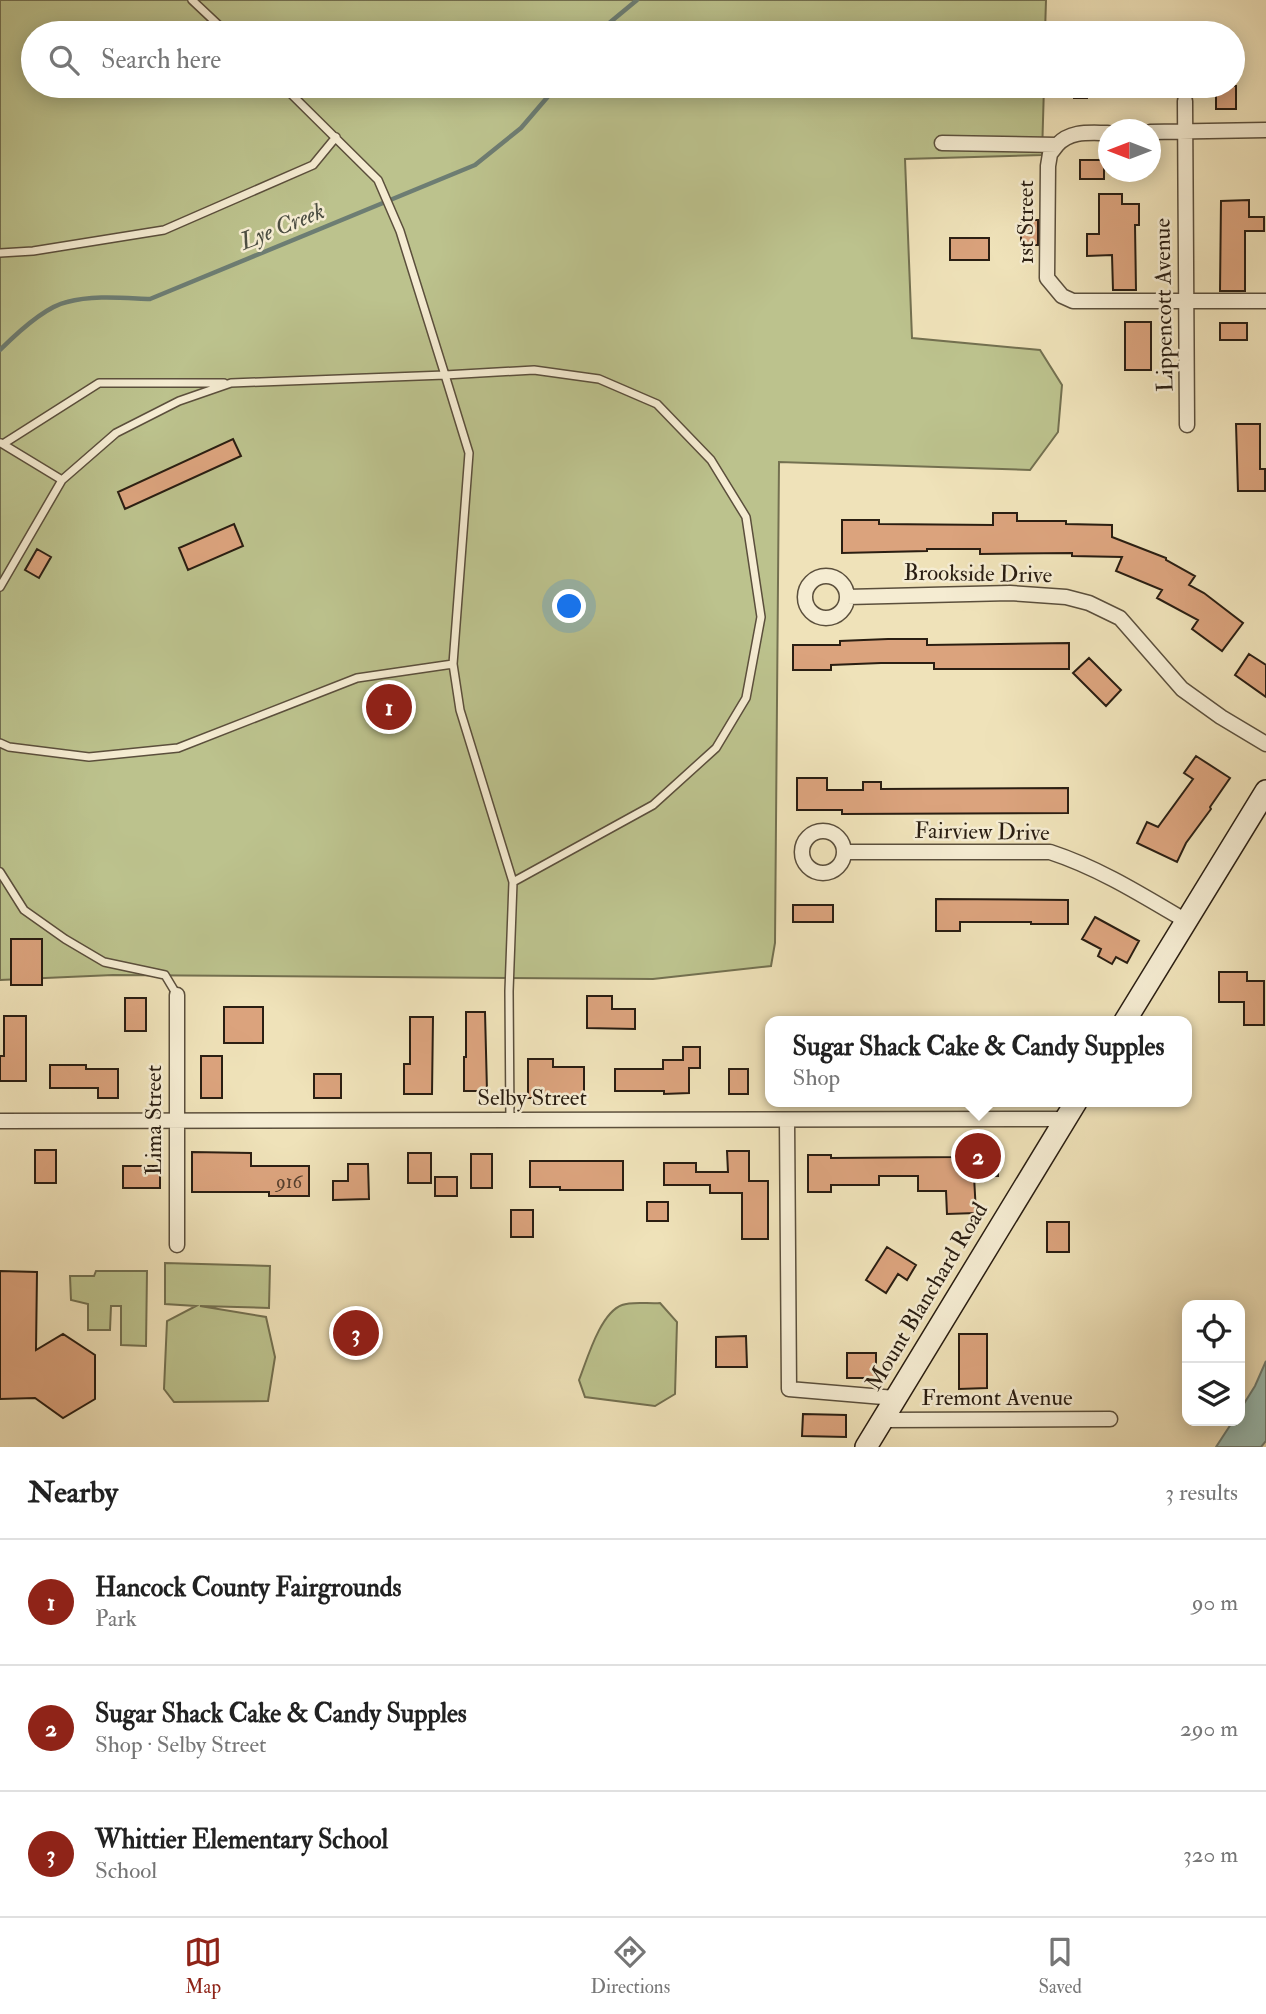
<!DOCTYPE html>
<html lang="en">
<head>
<meta charset="utf-8">
<style>
	:root { --surface:#fff; --page:#f2f2f2; --text:#222; --muted:#767676; --line:#e0e0e0; --accent:#8f2418 }
	body { margin:0; font-family:"IM FELL Double Pica",serif; background:var(--page); color:var(--text) }
	.controls { position:absolute; right:21px; bottom:21px; display:grid; overflow:hidden; border-radius:14px; box-shadow:0 4px 18px #0003 }
	.controls button { width:63px; height:63px; display:grid; place-items:center; padding:0; border:0; border-bottom:2px solid var(--line); background:var(--surface); color:var(--text); font:35px sans-serif }
	.compass { position:absolute; left:1098px; top:119px; width:63px; height:63px; border-radius:50%; background:var(--surface); box-shadow:0 4px 18px #0003; rotate:270deg }
	.you { position:absolute; left:570px; top:607px; width:24px; height:24px; margin:-18px; border:5px solid #fff; border-radius:50%; background:#1a73e8; box-shadow:0 0 0 10px #1a73e833 }
	.badge { display:grid; place-items:center; width:46px; height:46px; border-radius:50%; background:var(--accent); color:#fff; font-size:23px; font-weight:700 }
	.pin { position:absolute; translate:-50% -50%; border:4px solid #fff; box-shadow:0 2px 7px #0006 }
	.popup { position:absolute; left:765px; top:1016px; width:427px; height:91px; box-sizing:border-box; display:grid; place-content:center; border-radius:14px; background:var(--surface); filter:drop-shadow(0 2px 5px #0005); font-size:23px; white-space:nowrap; color:var(--muted) }
	.popup b { font-size:26px; color:var(--text) }
	.popup::after { content:''; position:absolute; left:50%; top:100%; margin-left:-14px; border:14px solid transparent; border-top-color:var(--surface) }
	.list { margin:0; padding:0; list-style:none }
	h2 { display:flex; justify-content:space-between; align-items:center; height:91px; margin:0; padding:0 28px; font-size:30px }
	h2 small { font-size:23px; font-weight:400; color:var(--muted) }
	.list li { display:grid; grid-template-columns:46px 1fr auto; gap:21px; align-items:center; box-sizing:border-box; height:126px; padding:0 28px; border-top:2px solid var(--line) }
	.list b { display:block; font-size:26px; white-space:nowrap }
	.list p { margin:0; font-size:23px; white-space:nowrap; color:var(--muted) }
	.list em { font-size:23px; font-style:normal; color:var(--muted) }
	.icon { flex:none; width:38px; height:38px; fill:none; stroke:currentColor; stroke-width:2; stroke-linecap:round; stroke-linejoin:round }
	.map { position:relative; flex:none; width:1266px; height:1447px; overflow:hidden }
	.search { position:absolute; background:var(--surface); box-shadow:0 4px 18px #0003; left:21px; right:21px; top:21px; height:77px; display:flex; align-items:center; gap:18px; box-sizing:border-box; padding:0 24px; border-radius:38px; color:var(--muted); font-size:26px }
	.sheet { height:469px; background:var(--surface) }
	nav { display:flex; justify-content:space-around; align-items:center; box-sizing:border-box; height:98px; border-top:2px solid var(--line); background:var(--surface); font-size:19px; color:var(--muted) }
	nav a { display:grid; justify-items:center; gap:4px }
	nav .on { color:var(--accent) }
	.map>svg:first-child { display:block }
	.green { fill:#bcc28d; stroke:#737050; stroke-width:2 }
	.water { fill:#9abdb3; stroke:#6d7d73; stroke-width:2 }
	.lines { fill:none; stroke-linecap:round; stroke-linejoin:round }
	.stream { stroke:#6d7d73; stroke-width:4.5 }
	.building { fill:#dba37d; stroke:#2a1e12; stroke-width:2 }
	.lane-casing { stroke:#5b4f3c; stroke-width:10 }
	.street-casing { stroke:#5b4f3c; stroke-width:17 }
	.secondary-casing { stroke:#2a1e12; stroke-width:24 }
	.lane { stroke:#f5ecd2; stroke-width:7 }
	.street { stroke:#f5ecd2; stroke-width:14 }
	.secondary { stroke:#f5ecd2; stroke-width:21 }
	.labels { text-anchor:middle; stroke-width:5; stroke-linejoin:round; paint-order:stroke }
	.number-label { font-size:19px; fill:#563f2d }
	.street-label { font-size:23px; fill:#2a1e12; stroke:#f5ecd2 }
	.water-label { font-size:24px; font-style:italic; fill:#4c4e42; stroke:#f5ecd2 }
</style>
</head>
<body>
<div class="map">
<svg width="1266" height="1447" viewBox="0 0 1266 1447">
	<rect width="100%" height="100%" fill="#efe2b9"/>
	<filter id="stains"><feTurbulence type="fractalNoise" baseFrequency=".00286" numOctaves="4"/><feColorMatrix values="0 0 0 0 .2 0 0 0 0 .09 0 0 0 0 .02 0 0 0 .5 -.17"/></filter>
	<radialGradient id="worn" r=".72"><stop offset=".6" stop-color="#630" stop-opacity="0"/><stop offset="1" stop-color="#630" stop-opacity=".3"/></radialGradient>
	<path class="green" d="M 0,0 L 1046,0 L 1045,33 L 33,33 L 33,86 L 1044,86 L 1042,155 L 905,159 L 912,338 L 1040,350 L 1062,385 L 1058,432 L 1030,470 L 779,462 L 775,943 L 771,966 L 653,979 L 113,975 L 0,980 Z
		M 165,1263 L 270,1266 L 269,1308 L 200,1306 L 266,1317 L 275,1357 L 268,1401 L 174,1402 L 164,1389 L 167,1321 L 196,1306 L 165,1304 Z
		M 96,1271 L 147,1271 L 146,1346 L 121,1345 L 121,1306 L 111,1306 L 110,1330 L 88,1330 L 88,1304 L 71,1300 L 70,1276 L 94,1276 Z
		M 660,1303 L 677,1322 L 675,1394 L 655,1406 L 585,1397 L 579,1380 C 587,1360 600,1313 622,1305 C 632,1301 649,1304 660,1303 Z"/>
	<path class="water" d="M 1266,1361 L 1266,1441 L 1261,1447 L 1216,1447 L 1233,1421 L 1240,1421 L 1240,1410 L 1255,1386 Z"/>
	<g class="lines">
		<path class="stream" d="M 601,33 L 608,24 L 637,0
			M 0,350 C 16,334 44,307 67,302 C 93,295 123,298 150,299 L 475,165 L 521,128 L 557,86"/>
	</g>
	<path class="building" d="M 1074,86 L 1087,86 L 1087,98 L 1074,98 Z
		M 1216,86 L 1236,86 L 1236,109 L 1216,109 Z
		M 1080,160 L 1104,160 L 1104,179 L 1080,179 Z
		M 1099,194 L 1122,194 L 1122,204 L 1139,204 L 1139,225 L 1135,225 L 1136,290 L 1113,290 L 1112,255 L 1087,256 L 1087,234 L 1099,234 Z
		M 1249,200 L 1249,217 L 1264,217 L 1264,231 L 1245,231 L 1245,291 L 1220,291 L 1221,201 Z
		M 1021,220 L 1038,220 L 1038,245 L 1021,245 Z
		M 950,238 L 989,238 L 989,260 L 950,260 Z
		M 1125,322 L 1151,322 L 1151,370 L 1125,370 Z
		M 1220,323 L 1247,323 L 1247,340 L 1220,340 Z
		M 1236,424 L 1260,424 L 1260,469 L 1265,469 L 1265,491 L 1238,491 Z
		M 233,439 L 241,456 L 125,509 L 118,492 Z
		M 993,513 L 1017,513 L 1017,521 L 1066,521 L 1066,524 L 1112,525 L 1112,537 L 1166,558 L 1166,560 L 1195,576 L 1189,585 L 1204,593 L 1243,623 L 1222,651 L 1192,629 L 1198,620 L 1157,598 L 1162,590 L 1116,571 L 1122,557 L 1072,556 L 1072,553 L 980,554 L 980,549 L 927,549 L 927,551 L 842,553 L 842,520 L 879,520 L 879,524 L 993,525 Z
		M 234,524 L 243,546 L 188,570 L 179,548 Z
		M 37,549 L 51,557 L 39,578 L 25,570 Z
		M 888,639 L 927,639 L 927,645 L 1069,643 L 1069,669 L 934,669 L 934,663 L 881,663 L 831,665 L 831,670 L 793,670 L 793,645 L 840,645 L 840,641 Z
		M 1249,654 L 1266,665 L 1266,697 L 1235,675 Z
		M 1089,658 L 1121,690 L 1106,706 L 1073,673 Z
		M 1196,756 L 1230,778 L 1210,807 L 1211,809 L 1186,843 L 1177,862 L 1137,843 L 1147,822 L 1158,827 L 1193,779 L 1184,773 Z
		M 797,778 L 827,778 L 827,790 L 863,790 L 863,782 L 881,782 L 881,789 L 1068,788 L 1068,813 L 842,814 L 842,810 L 797,810 Z
		M 936,899 L 1068,900 L 1068,924 L 1031,924 L 1031,922 L 960,922 L 960,931 L 936,931 Z
		M 793,905 L 833,905 L 833,922 L 793,922 Z
		M 1095,917 L 1139,941 L 1127,963 L 1116,957 L 1112,964 L 1098,956 L 1101,949 L 1082,939 Z
		M 11,939 L 42,939 L 42,985 L 11,985 Z
		M 1219,972 L 1247,972 L 1247,981 L 1264,981 L 1264,1025 L 1244,1025 L 1244,1002 L 1219,1002 Z
		M 587,996 L 612,996 L 612,1009 L 635,1009 L 635,1029 L 587,1028 Z
		M 125,998 L 146,998 L 146,1031 L 125,1031 Z
		M 224,1007 L 263,1007 L 263,1043 L 224,1043 Z
		M 466,1012 L 485,1012 L 487,1091 L 464,1091 L 464,1057 L 466,1057 Z
		M 4,1016 L 26,1016 L 26,1081 L 0,1081 L 0,1056 L 4,1056 Z
		M 410,1017 L 433,1017 L 432,1094 L 404,1094 L 404,1064 L 410,1064 Z
		M 683,1047 L 700,1047 L 700,1068 L 689,1068 L 689,1093 L 664,1094 L 664,1091 L 615,1091 L 615,1069 L 663,1069 L 663,1060 L 683,1060 Z
		M 201,1056 L 222,1056 L 222,1098 L 201,1098 Z
		M 528,1059 L 553,1059 L 553,1067 L 584,1067 L 584,1098 L 528,1098 Z
		M 50,1065 L 86,1065 L 86,1069 L 118,1069 L 118,1098 L 98,1098 L 98,1088 L 50,1088 Z
		M 729,1069 L 748,1069 L 748,1094 L 729,1094 Z
		M 314,1074 L 341,1074 L 341,1098 L 314,1098 Z
		M 966,1141 L 998,1141 L 998,1176 L 974,1176 L 976,1213 L 947,1214 L 946,1191 L 918,1191 L 918,1176 L 879,1176 L 879,1185 L 831,1185 L 831,1192 L 808,1192 L 808,1155 L 831,1155 L 831,1158 L 958,1157 L 958,1150 L 966,1150 Z
		M 35,1150 L 56,1150 L 56,1183 L 35,1183 Z
		M 727,1151 L 749,1151 L 749,1181 L 768,1181 L 768,1239 L 742,1239 L 742,1193 L 710,1193 L 710,1185 L 664,1185 L 664,1163 L 696,1163 L 696,1172 L 728,1172 Z
		M 192,1152 L 251,1153 L 251,1166 L 309,1166 L 309,1196 L 269,1196 L 269,1192 L 192,1192 Z
		M 408,1153 L 431,1153 L 431,1183 L 408,1183 Z
		M 471,1154 L 492,1154 L 492,1188 L 471,1188 Z
		M 530,1161 L 623,1161 L 623,1190 L 560,1190 L 560,1187 L 530,1187 Z
		M 348,1164 L 368,1164 L 369,1199 L 333,1200 L 333,1181 L 348,1181 Z
		M 123,1166 L 160,1166 L 160,1188 L 123,1188 Z
		M 435,1177 L 457,1177 L 457,1196 L 435,1196 Z
		M 647,1202 L 668,1202 L 668,1221 L 647,1221 Z
		M 511,1210 L 533,1210 L 533,1237 L 511,1237 Z
		M 1047,1222 L 1069,1222 L 1069,1252 L 1047,1252 Z
		M 887,1247 L 916,1265 L 907,1280 L 898,1274 L 886,1293 L 866,1280 Z
		M 0,1271 L 37,1272 L 36,1350 L 63,1334 L 95,1355 L 95,1399 L 63,1418 L 35,1398 L 0,1399 Z
		M 959,1334 L 987,1334 L 987,1388 L 959,1389 Z
		M 746,1336 L 747,1367 L 716,1367 L 716,1337 Z
		M 847,1353 L 876,1353 L 876,1378 L 847,1378 Z
		M 803,1414 L 846,1415 L 846,1437 L 802,1436 Z"/>
	<g class="lines">
		<defs>
			<path id="lane" d="M 192,0 L 227,33
				M 0,253 L 33,251 L 164,230 L 313,165 L 336,137
				M 3,444 L 99,383 L 224,383
				M 62,480 L 116,433 L 179,401 L 231,383 L 445,375 L 400,231 L 378,180 L 283,86
				M 0,587 L 62,480 L 1,443
				M 453,664 L 460,710 L 513,882 L 509,991 L 510,1120
				M 0,743 L 9,747 L 89,757 L 178,748 L 357,678 L 453,664 L 469,453 L 445,375 L 534,370 L 599,379 L 657,404 L 711,460 L 746,517 L 761,617 L 746,698 L 716,748 L 653,805 L 513,882
				M 0,872 L 24,910 L 65,939 L 104,962 L 165,975 L 177,995"/>
			<path id="street" d="M 1185,101 L 1187,425
				M 1150,132 L 1266,130
				M 942,143 L 1057,145 C 1071,130 1090,133 1108,133
				M 1057,145 L 1050,154 L 1048,166 L 1047,278 L 1062,296 L 1073,301 L 1266,301
				M805 597a21 21 0 1 1 42 0a21 21 0 1 1-42 0Z
				M 847,597 L 1010,593 L 1066,597 L 1089,603 L 1120,618 L 1182,689 L 1221,717 L 1266,744
				M802 852a21 21 0 1 1 42 0a21 21 0 1 1-42 0Z
				M 844,852 L 1050,852 C 1099,868 1142,895 1186,921
				M 177,995 L 177,1245
				M 787,1120 L 789,1389 L 895,1398
				M 0,1121 L 1065,1119
				M 883,1420 L 1110,1419"/>
			<path id="secondary" d="M 1125,1021 L 1266,791
				M 866,1447 L 1076,1102"/>
		</defs>
		<use href="#lane" class="lane-casing"/>
		<use href="#street" class="street-casing"/>
		<use href="#secondary" class="secondary-casing"/>
		<use href="#lane" class="lane"/>
		<use href="#street" class="street"/>
		<use href="#secondary" class="secondary"/>
	</g>
	<g class="labels">
		<g class="number-label">
			<text x="289" y="1188">916</text>
		</g>
		<g class="street-label">
			<text transform="translate(1025 222) rotate(-90)" y="8">1st Street</text>
			<text transform="translate(1163 305) rotate(-91)" y="8">Lippencott Avenue</text>
			<text transform="translate(978 573) rotate(1)" y="8">Brookside Drive</text>
			<text transform="translate(982 831) rotate(1)" y="8">Fairview Drive</text>
			<text x="532" y="1105">Selby Street</text>
			<text transform="translate(153 1120) rotate(-90)" y="8">Lima Street</text>
			<text transform="translate(926 1296) rotate(-59)" y="8">Mount Blanchard Road</text>
			<text x="997" y="1405">Fremont Avenue</text>
		</g>
		<g class="water-label">
			<text transform="translate(282 226) rotate(-22)" y="8">Lye Creek</text>
		</g>
	</g>
	<rect width="100%" height="100%" filter="url(#stains)"/>
	<rect width="100%" height="100%" fill="url(#worn)"/>
</svg>
<div class="controls">
<button><svg class="icon" aria-label="locate" viewBox="0 0 24 24"><circle cx="12" cy="12" r="6"/><path d="M12 2v4M12 18v4M2 12h4M18 12h4"/></svg></button>
<button><svg class="icon" aria-label="layers" viewBox="0 0 24 24"><path d="M12 4l9 5-9 5-9-5zM3 14l9 5 9-5"/></svg></button>
</div>
<svg class="compass" viewBox="-18 -18 36 36"><path d="M0-13l5 13h-10z" fill="#e53935"/><path d="M0 13l5-13h-10z" fill="#767676"/></svg>
<div class="you"></div>
<div class="pin badge" style="left:389px;top:707px">1</div>
<div class="pin badge" style="left:978px;top:1156px">2</div>
<div class="popup"><b>Sugar Shack Cake &amp; Candy Supples</b>Shop</div>
<div class="pin badge" style="left:356px;top:1333px">3</div>
<div class="search"><svg class="icon" aria-label="search" viewBox="0 0 24 24"><circle cx="10" cy="10" r="6"/><path d="M15 15l6 6"/></svg>Search here</div>
</div>
<section class="sheet">
<h2>Nearby<small>3 results</small></h2>
<ul class="list">
<li><span class="badge">1</span><div><b>Hancock County Fairgrounds</b><p>Park</p></div><em>90 m</em></li>
<li><span class="badge">2</span><div><b>Sugar Shack Cake &amp; Candy Supples</b><p>Shop · Selby Street</p></div><em>290 m</em></li>
<li><span class="badge">3</span><div><b>Whittier Elementary School</b><p>School</p></div><em>320 m</em></li>
</ul>
</section>
<nav>
<a class="on"><svg class="icon" aria-label="map" viewBox="0 0 24 24"><path d="M3 6l6-2 6 2 6-2v14l-6 2-6-2-6 2zM9 4v14M15 6v14"/></svg>Map</a>
<a><svg class="icon" aria-label="directions" viewBox="0 0 24 24"><path d="M12 3l9 9-9 9-9-9zM9 14v-3h6M13 9l2 2-2 2"/></svg>Directions</a>
<a><svg class="icon" aria-label="saved" viewBox="0 0 24 24"><path d="M7 4h10v16l-5-4-5 4z"/></svg>Saved</a>
</nav>
</body>
</html>
